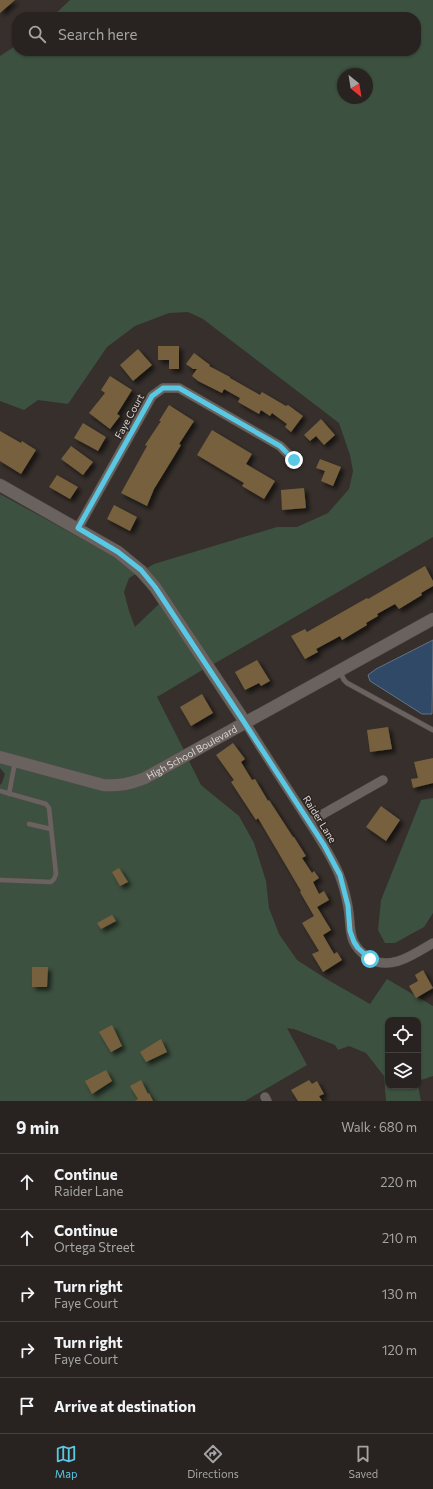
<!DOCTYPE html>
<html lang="en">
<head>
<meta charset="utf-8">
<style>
	:root { --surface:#282320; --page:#302b29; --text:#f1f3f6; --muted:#a5a4a5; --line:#44403e; --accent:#59c8e4 }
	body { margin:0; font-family:Commissioner,sans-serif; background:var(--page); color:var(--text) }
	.controls { position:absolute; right:12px; bottom:12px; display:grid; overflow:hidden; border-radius:8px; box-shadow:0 1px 3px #0004 }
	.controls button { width:36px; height:36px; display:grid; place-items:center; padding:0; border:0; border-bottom:1px solid var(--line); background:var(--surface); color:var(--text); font:20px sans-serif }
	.compass { position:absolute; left:337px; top:68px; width:36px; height:36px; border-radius:50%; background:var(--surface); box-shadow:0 1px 3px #0004; rotate:150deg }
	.stop { position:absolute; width:12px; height:12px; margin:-9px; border:3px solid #59c8e4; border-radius:50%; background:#fff }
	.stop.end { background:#59c8e4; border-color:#fff; box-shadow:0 1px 4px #0008 }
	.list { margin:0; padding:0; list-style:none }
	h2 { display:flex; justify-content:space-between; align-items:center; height:52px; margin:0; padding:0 16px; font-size:17px }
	h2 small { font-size:13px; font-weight:400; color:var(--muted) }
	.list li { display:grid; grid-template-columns:26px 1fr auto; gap:12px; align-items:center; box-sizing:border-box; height:56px; padding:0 16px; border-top:1px solid var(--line) }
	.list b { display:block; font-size:15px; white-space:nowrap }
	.list p { margin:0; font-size:13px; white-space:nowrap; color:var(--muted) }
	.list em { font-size:13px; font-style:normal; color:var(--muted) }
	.icon { flex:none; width:22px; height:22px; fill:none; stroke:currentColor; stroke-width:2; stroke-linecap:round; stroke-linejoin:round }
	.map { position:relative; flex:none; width:433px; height:1101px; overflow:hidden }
	.search { position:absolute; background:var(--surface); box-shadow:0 1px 3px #0004; left:12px; right:12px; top:12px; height:44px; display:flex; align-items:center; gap:10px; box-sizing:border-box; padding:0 14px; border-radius:16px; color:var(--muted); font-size:15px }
	.sheet { height:332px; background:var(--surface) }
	nav { display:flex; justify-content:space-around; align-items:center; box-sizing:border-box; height:56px; border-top:1px solid var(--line); background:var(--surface); font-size:11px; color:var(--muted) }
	nav a { display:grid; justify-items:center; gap:2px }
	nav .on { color:var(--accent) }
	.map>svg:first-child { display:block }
	.green { fill:#3d5140; fill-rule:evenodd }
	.water { fill:#2f4966; stroke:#627387 }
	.building { fill:#77613d; filter:url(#shadow) }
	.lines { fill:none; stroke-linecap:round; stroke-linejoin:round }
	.lane-casing { stroke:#524c49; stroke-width:5.5 }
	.street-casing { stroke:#524c49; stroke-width:10 }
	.secondary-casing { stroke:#524c49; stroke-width:13 }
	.lane { stroke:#6a625e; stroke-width:4.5 }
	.street { stroke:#6a625e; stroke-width:9 }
	.secondary { stroke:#6a625e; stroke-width:12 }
	.route { stroke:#59c8e4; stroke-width:5 }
	.labels { text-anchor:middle; stroke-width:3; stroke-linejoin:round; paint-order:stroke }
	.street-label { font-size:10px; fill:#dad6d3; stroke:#2c2521 }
</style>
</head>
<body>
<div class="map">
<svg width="433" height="1101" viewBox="0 0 433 1101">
	<defs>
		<filter id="shadow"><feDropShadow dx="3.5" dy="3.5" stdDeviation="2" flood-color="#0009"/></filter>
	</defs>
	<rect width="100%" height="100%" fill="#362f2b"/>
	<path class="green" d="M 70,0 L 433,0 L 433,537 L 212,665 L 145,569 L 154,564 L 277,527 L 297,527 L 328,513 L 349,489 L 353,471 L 350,455 L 339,423 L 203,319 L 188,312 L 169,313 L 135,326 L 107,347 L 68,404 L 38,400 L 24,410 L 0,401 L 0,56 L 17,45 L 17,51 L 416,51 L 416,17 L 52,17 ZM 343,74 L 367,74 L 367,98 L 343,98 Z
		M 0,494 L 126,563 L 138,573 L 129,578 L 124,592 L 129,611 L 135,627 L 160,603 L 204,669 L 157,697 L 184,750 L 130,779 L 103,781 L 0,752 Z
		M 188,759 L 201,785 L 239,816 L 254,843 L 266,881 L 269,908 L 279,934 L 297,960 L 328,980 L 370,1004 L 387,979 L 433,1006 L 433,1076 L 418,1081 L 418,1020 L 388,1020 L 388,1086 L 418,1086 L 421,1101 L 386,1101 L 384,1076 L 366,1053 L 349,1046 L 338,1050 L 335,1045 L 294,1029 L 287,1028 L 307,1065 L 245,1101 L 0,1101 L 0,785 L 2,783 L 5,774 L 0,768 L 0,762 L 104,790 L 119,791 L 133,788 Z
		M 433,798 L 433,913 L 424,927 L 395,943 L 385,943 L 378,930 L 381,900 L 421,800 Z"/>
	<path class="water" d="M 433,640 L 432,714 L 422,714 L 370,681 L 368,675 L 376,669 Z"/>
	<path class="building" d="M 0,0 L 15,0 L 0,13 Z
		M 158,346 L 179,346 L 179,369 L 169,369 L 169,360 L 158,360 Z
		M 138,349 L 152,365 L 133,381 L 120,365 Z
		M 194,353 L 210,365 L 209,366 L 230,377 L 230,378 L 260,395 L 262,392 L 286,406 L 288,405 L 303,416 L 291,432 L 285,427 L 287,424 L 272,413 L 270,416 L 261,410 L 259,414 L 238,402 L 240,398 L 224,389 L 222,393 L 198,381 L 192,376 L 197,369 L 193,369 L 186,364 Z
		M 110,376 L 132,390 L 117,414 L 120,416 L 110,429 L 89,413 L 105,393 L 101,390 Z
		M 169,405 L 194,421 L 179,444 L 181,445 L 154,489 L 147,506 L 121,493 L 147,446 L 145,445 L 161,421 L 159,421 Z
		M 321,419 L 335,435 L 324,445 L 316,436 L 310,441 L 304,435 Z
		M 83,423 L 106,437 L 98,451 L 74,438 Z
		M 212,430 L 252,454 L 246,464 L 275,481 L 264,499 L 242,486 L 244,483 L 197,455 Z
		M 0,431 L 21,443 L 22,441 L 36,450 L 21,474 L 0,461 Z
		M 71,446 L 93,462 L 83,475 L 61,459 Z
		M 320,459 L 341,467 L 333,486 L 321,481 L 325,471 L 316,468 Z
		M 57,475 L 78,487 L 70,499 L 49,487 Z
		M 304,488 L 306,508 L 282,510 L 281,490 Z
		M 114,505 L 137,517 L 130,531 L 107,519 Z
		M 425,566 L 433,581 L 433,586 L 421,593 L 422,595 L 399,609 L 395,604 L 377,614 L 378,616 L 366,623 L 367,625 L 342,640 L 340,636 L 316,649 L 318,652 L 305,659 L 291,636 L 305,629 L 307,632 L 367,598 L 368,599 Z
		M 257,660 L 270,681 L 261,686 L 259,683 L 245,690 L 235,672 Z
		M 202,694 L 213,713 L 191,726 L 180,707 Z
		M 388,727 L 392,749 L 370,752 L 367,730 Z
		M 233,743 L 245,759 L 241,762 L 252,780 L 255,779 L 268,801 L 269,800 L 293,837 L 294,837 L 306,856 L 302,858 L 312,873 L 314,871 L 319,878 L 313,882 L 319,894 L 324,891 L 329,900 L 317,907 L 331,930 L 323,935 L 334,954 L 337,952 L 342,960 L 323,972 L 312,954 L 319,951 L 302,923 L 314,916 L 300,892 L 301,891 L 258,818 L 256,820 L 231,782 L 234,780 L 216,755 Z
		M 433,758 L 433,783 L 413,788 L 411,779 L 418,778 L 414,762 Z
		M 381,806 L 400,820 L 386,841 L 366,827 Z
		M 119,868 L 128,882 L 120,886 L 112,872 Z
		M 112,915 L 116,921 L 101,929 L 97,923 Z
		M 32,967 L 48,967 L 47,987 L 32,987 Z
		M 423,970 L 433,988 L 416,998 L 409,986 L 418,981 L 415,975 Z
		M 112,1025 L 122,1046 L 111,1052 L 99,1032 Z
		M 161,1039 L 167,1052 L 146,1062 L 140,1052 Z
		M 106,1070 L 112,1081 L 92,1094 L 85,1081 Z
		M 141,1080 L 148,1094 L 149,1093 L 153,1101 L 135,1101 L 138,1099 L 130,1086 Z
		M 309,1080 L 312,1084 L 317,1081 L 324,1094 L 319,1096 L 322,1101 L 298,1101 L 291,1090 Z"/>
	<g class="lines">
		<defs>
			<path id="lane" d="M 340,672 L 344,680 L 347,683 L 433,730
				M 0,791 L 46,804 L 49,808 L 56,874 L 54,879 L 51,882 L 0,880
				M 9,794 L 15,762
				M 29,824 L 51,829"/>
			<path id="street" d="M 78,528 L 152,396 L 163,388 L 179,388 L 280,446 L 294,460
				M 245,722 C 264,753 284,783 304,814 C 316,833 330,853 339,874 C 343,884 346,896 348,907 C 352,929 346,943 369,958 C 390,972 414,954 433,943
				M 309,822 L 383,780
				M 265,1097 L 267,1101"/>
			<g id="secondary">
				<path d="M 0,485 L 118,552 L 141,571 L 155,587 L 245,722"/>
				<path id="s1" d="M 0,757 L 103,785 C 119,786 130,784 145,778 L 433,619"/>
			</g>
		</defs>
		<use href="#lane" class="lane-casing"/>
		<use href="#street" class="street-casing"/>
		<use href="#secondary" class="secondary-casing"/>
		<use href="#lane" class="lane"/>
		<use href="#street" class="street"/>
		<use href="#secondary" class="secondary"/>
	</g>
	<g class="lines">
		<path class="route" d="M 294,460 L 280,446 L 179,388 L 163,388 L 152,396 L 78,528 L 118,552 L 141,570 L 155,587 L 244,722 L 324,845 L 340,875 L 348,906 L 350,931 L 354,942 L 358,948 L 370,959"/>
	</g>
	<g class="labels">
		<g class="street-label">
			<text transform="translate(129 416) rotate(-61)" y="4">Faye Court</text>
			<text dy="4" stroke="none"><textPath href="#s1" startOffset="203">High School Boulevard</textPath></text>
			<text transform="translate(320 819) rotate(58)" y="4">Raider Lane</text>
		</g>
	</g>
</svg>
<div class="controls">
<button><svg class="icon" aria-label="locate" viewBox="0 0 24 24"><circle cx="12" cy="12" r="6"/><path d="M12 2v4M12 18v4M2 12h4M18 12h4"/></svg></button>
<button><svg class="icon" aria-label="layers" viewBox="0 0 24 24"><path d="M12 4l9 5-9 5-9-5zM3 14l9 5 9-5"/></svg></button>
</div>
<svg class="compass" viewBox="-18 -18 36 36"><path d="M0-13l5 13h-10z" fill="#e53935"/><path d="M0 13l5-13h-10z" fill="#a5a4a5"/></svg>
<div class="stop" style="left:370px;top:959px"></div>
<div class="stop end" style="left:294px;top:460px"></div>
<div class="search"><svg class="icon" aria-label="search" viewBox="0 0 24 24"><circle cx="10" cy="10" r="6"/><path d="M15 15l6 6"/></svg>Search here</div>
</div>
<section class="sheet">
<h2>9 min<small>Walk · 680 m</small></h2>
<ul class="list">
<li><svg class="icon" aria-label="ahead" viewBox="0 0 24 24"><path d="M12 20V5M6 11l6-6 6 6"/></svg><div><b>Continue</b><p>Raider Lane</p></div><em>220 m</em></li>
<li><svg class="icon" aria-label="ahead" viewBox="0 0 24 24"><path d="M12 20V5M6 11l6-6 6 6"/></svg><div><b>Continue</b><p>Ortega Street</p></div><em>210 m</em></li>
<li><svg class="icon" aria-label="right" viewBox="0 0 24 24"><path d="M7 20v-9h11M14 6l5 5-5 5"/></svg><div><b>Turn right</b><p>Faye Court</p></div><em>130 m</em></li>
<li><svg class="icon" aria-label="right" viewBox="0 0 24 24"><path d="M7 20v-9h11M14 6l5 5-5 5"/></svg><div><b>Turn right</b><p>Faye Court</p></div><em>120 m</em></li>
<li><svg class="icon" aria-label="arrive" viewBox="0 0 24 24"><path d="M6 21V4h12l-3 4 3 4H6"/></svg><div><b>Arrive at destination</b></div></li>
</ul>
</section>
<nav>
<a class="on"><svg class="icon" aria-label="map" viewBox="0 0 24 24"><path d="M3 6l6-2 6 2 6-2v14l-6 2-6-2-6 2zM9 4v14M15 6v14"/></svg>Map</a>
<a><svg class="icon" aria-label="directions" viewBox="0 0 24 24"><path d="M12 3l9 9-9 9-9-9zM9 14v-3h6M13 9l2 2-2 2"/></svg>Directions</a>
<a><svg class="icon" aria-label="saved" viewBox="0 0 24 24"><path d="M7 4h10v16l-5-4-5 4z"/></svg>Saved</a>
</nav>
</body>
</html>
